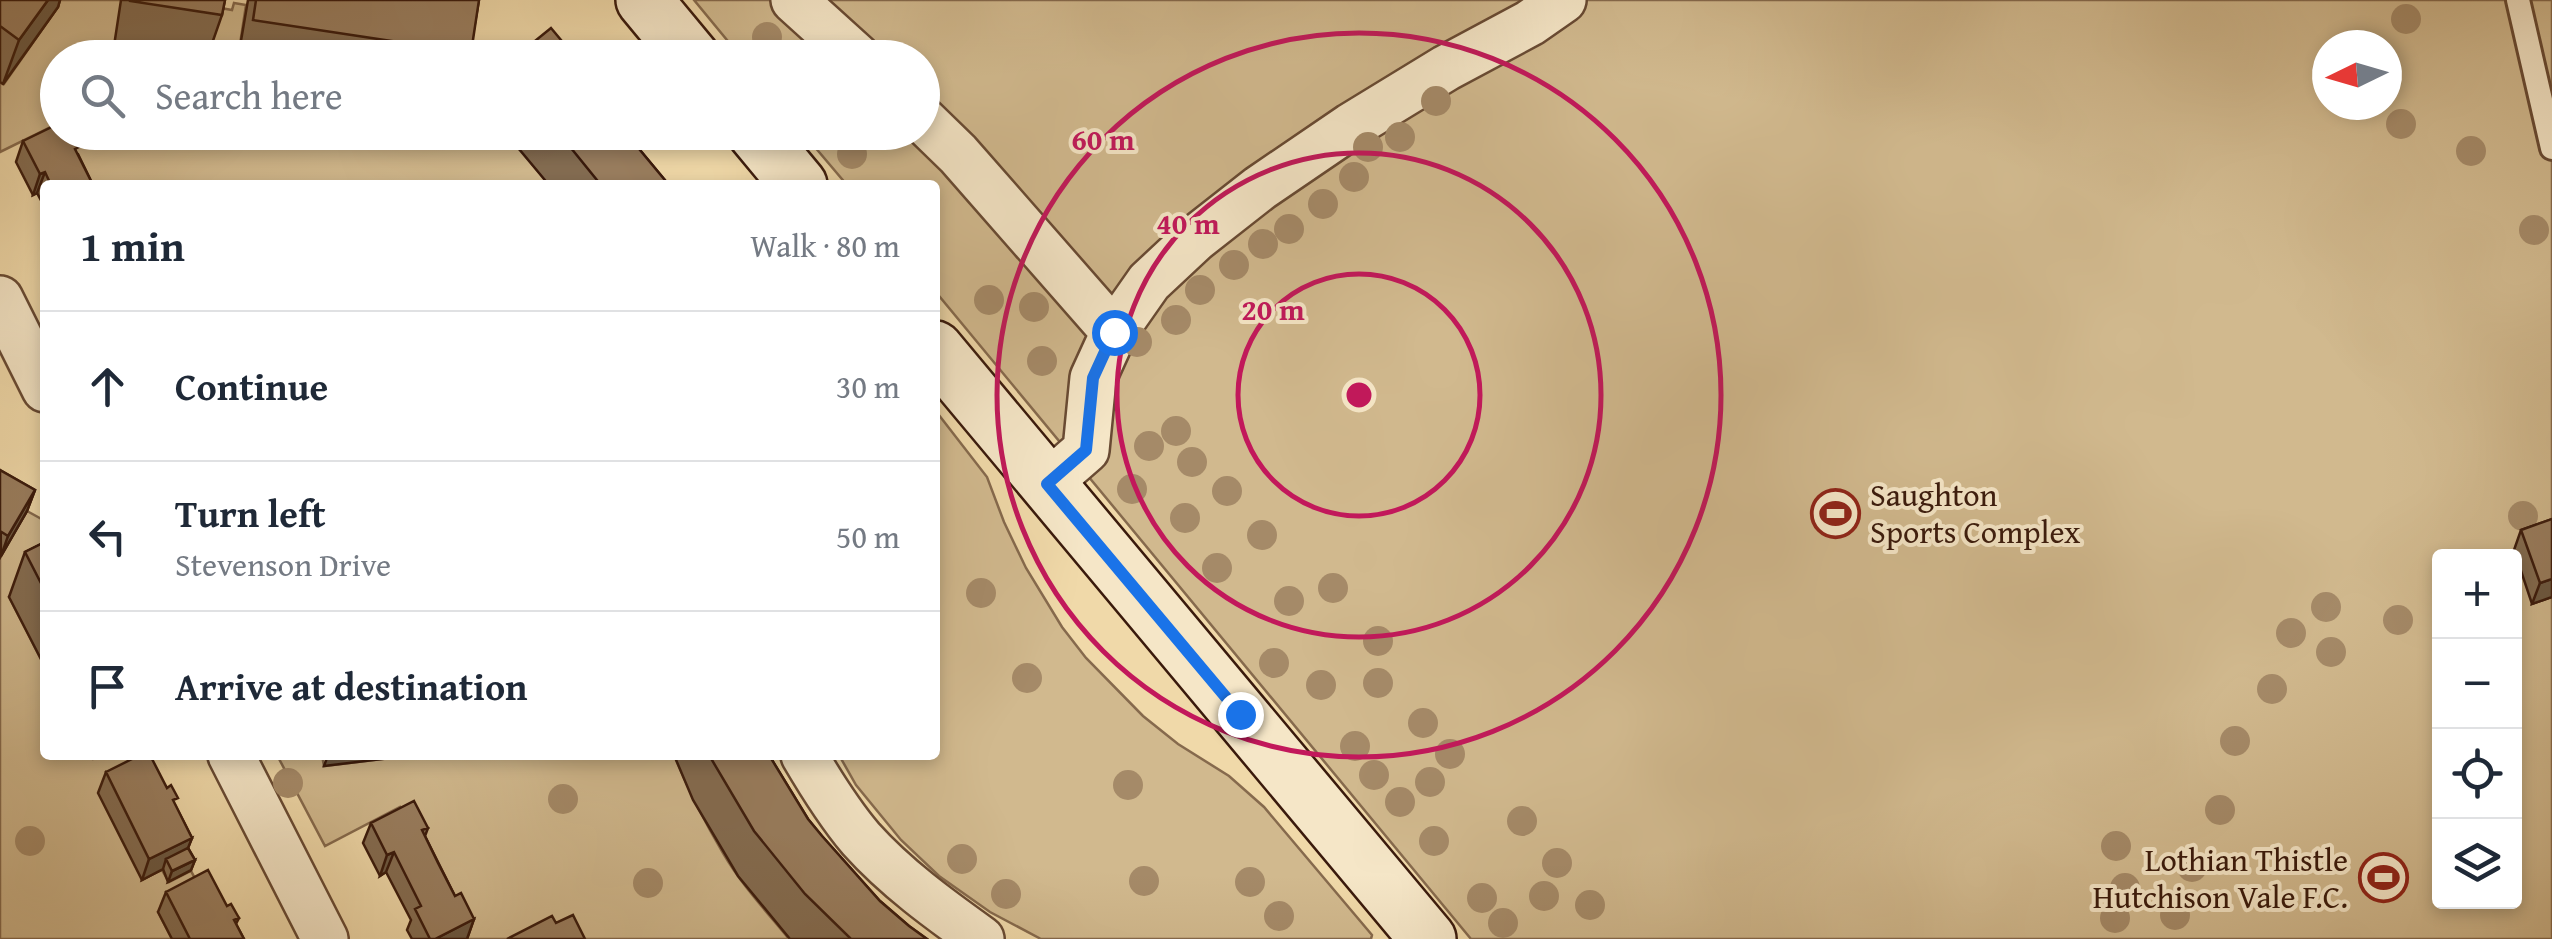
<!DOCTYPE html>
<html lang="en">
<head>
<meta charset="utf-8">
<style>
	:root { --surface:#fff; --page:#f6f6f7; --text:#1f2937; --muted:#747a83; --line:#e0e1e3 }
	body { margin:0; font-family:"Gentium Book Plus",serif; background:var(--page); color:var(--text) }
	.controls { position:absolute; right:30px; bottom:30px; display:grid; overflow:hidden; border-radius:10px; box-shadow:0 5px 15px #0003 }
	.controls button { width:90px; height:90px; display:grid; place-items:center; padding:0; border:0; border-bottom:2px solid var(--line); background:var(--surface); color:var(--text); font:50px sans-serif }
	.compass { position:absolute; left:2312px; top:30px; width:90px; height:90px; border-radius:50%; background:var(--surface); box-shadow:0 5px 15px #0003; rotate:265deg }
	.stop { position:absolute; width:30px; height:30px; margin:-22px; border:8px solid #1a73e8; border-radius:50%; background:#fff }
	.stop.end { background:#1a73e8; border-color:#fff; box-shadow:0 2px 10px #0008 }
	.list { margin:0; padding:0; list-style:none }
	h2 { display:flex; justify-content:space-between; align-items:center; height:130px; margin:0; padding:0 40px; font-size:42px }
	h2 small { font-size:32px; font-weight:400; color:var(--muted) }
	.list li { display:grid; grid-template-columns:65px 1fr auto; gap:30px; align-items:center; box-sizing:border-box; height:150px; padding:0 40px; border-top:2px solid var(--line) }
	.list b { display:block; font-size:38px; white-space:nowrap }
	.list p { margin:0; font-size:32px; white-space:nowrap; color:var(--muted) }
	.list em { font-size:32px; font-style:normal; color:var(--muted) }
	.icon { flex:none; width:55px; height:55px; fill:none; stroke:currentColor; stroke-width:2; stroke-linecap:round; stroke-linejoin:round }
	.map { position:relative; flex:none; width:2552px; height:939px; overflow:hidden }
	.search { position:absolute; background:var(--surface); box-shadow:0 5px 15px #0003; left:40px; top:40px; width:900px; height:110px; display:flex; align-items:center; gap:25px; box-sizing:border-box; padding:0 35px; border-radius:55px; color:var(--muted); font-size:38px }
	.panel { position:absolute; background:var(--surface); box-shadow:0 5px 15px #0003; left:40px; top:180px; width:900px; height:580px; border-radius:10px }
	.map>svg:first-child { display:block }
	.green { fill:#d1b98e; stroke:#866a4d; stroke-width:2.5; fill-rule:evenodd }
	.lines { fill:none; stroke-linecap:round; stroke-linejoin:round }
	.lane-casing { stroke:#684a33; stroke-width:28 }
	.street-casing { stroke:#684a33; stroke-width:50 }
	.secondary-casing { stroke:#3a1a0c; stroke-width:60 }
	.lane { stroke:#f5e6c7; stroke-width:22 }
	.street { stroke:#f5e6c7; stroke-width:45 }
	.secondary { stroke:#f5e6c7; stroke-width:55 }
	.tree { fill:#a58a68 }
	.wall { fill:#846c51; stroke:#3a1a0c; stroke-width:2.5 }
	.shaded-wall { fill:#6b5842; stroke:#3a1a0c; stroke-width:2.5 }
	.building { fill:#997d5e; stroke:#3a1a0c; stroke-width:2.5 }
	.route { stroke:#1a73e8; stroke-width:12 }
	.ring { fill:none; stroke:#c2185b; stroke-width:5 }
	.labels { text-anchor:middle; stroke-width:8; stroke-linejoin:round; paint-order:stroke }
	.poi-label { font-size:32px; fill:#3a1a0c; stroke:#f5e6c7; text-anchor:start }
	.centre { fill:#c2185b; stroke:#f5e6c7; stroke-width:5 }
	.ring-label { font-size:30px; text-anchor:middle; font-weight:bold; fill:#c2185b; stroke:#f5e6c7; stroke-width:8; stroke-linejoin:round; paint-order:stroke }
</style>
</head>
<body>
<div class="map">
<svg width="2552" height="939" viewBox="0 0 2552 939">
	<rect width="100%" height="100%" fill="#f0d9a9"/>
	<filter id="stains"><feTurbulence type="fractalNoise" baseFrequency=".002" numOctaves="4"/><feColorMatrix values="0 0 0 0 .2 0 0 0 0 .09 0 0 0 0 .02 0 0 0 .5 -.17"/></filter>
	<radialGradient id="worn" r=".72"><stop offset=".6" stop-color="#630" stop-opacity="0"/><stop offset="1" stop-color="#630" stop-opacity=".3"/></radialGradient>
	<path class="green" d="M 49,0 L 121,0 L 193,57 L 58,58 L 58,132 L 505,133 L 550,185 L 75,185 L 73,166 L 53,126 L 0,152 L 0,82 L 4,84 L 58,7 Z
		M 694,0 L 2552,0 L 2552,939 L 1471,939 L 935,291 L 935,185 L 847,185 L 803,133 L 922,132 L 922,58 L 741,57 ZM 2327,45 L 2387,45 L 2387,105 L 2327,105 ZM 2440,556 L 2514,556 L 2514,902 L 2440,902 Z
		M 234,3 L 246,5 L 238,57 L 207,58 L 215,7 L 232,10 Z
		M 935,410 L 987,477 L 1004,522 L 1026,568 L 1062,627 L 1086,658 L 1143,716 L 1178,744 L 1229,776 L 1264,807 L 1372,935 L 1371,939 L 1041,939 L 990,912 L 939,876 L 901,840 L 856,785 L 839,755 L 935,755 Z
		M 27,511 L 45,521 L 45,578 L 9,597 L 45,667 L 45,755 L 90,755 L 93,759 L 102,755 L 139,755 L 134,758 L 141,771 L 142,879 L 162,870 L 169,882 L 191,871 L 201,890 L 158,912 L 172,939 L 0,939 L 0,556 Z
		M 277,755 L 322,755 L 324,766 L 416,755 L 674,755 C 688,789 704,821 723,853 C 741,884 766,911 789,939 L 467,939 L 400,807 L 325,846 Z"/>
	<g class="lines">
		<defs>
			<path id="lane" d="M 2518,0 L 2552,148"/>
			<path id="street" d="M 794,0 L 858,58
				M 922,119 L 958,154 L 1114,332
				M 0,299 L 45,389
				M 1047,484 L 1086,450 L 1093,378 L 1114,332 L 1149,282 L 1195,239 L 1260,188 L 1351,126 L 1446,68 L 1530,23 L 1563,0
				M 231,755 L 325,939
				M 804,755 C 821,784 839,813 861,839 C 896,878 939,909 981,939"/>
			<path id="secondary" d="M 644,0 L 692,58
				M 755,132 L 799,185
				M 935,349 L 1428,939"/>
		</defs>
		<use href="#lane" class="lane-casing"/>
		<use href="#street" class="street-casing"/>
		<use href="#secondary" class="secondary-casing"/>
		<use href="#lane" class="lane"/>
		<use href="#street" class="street"/>
		<use href="#secondary" class="secondary"/>
	</g>
	<g class="tree">
		<circle cx="2406" cy="19" r="15"/>
		<circle cx="767" cy="37" r="15"/>
		<circle cx="1436" cy="101" r="15"/>
		<circle cx="2401" cy="124" r="15"/>
		<circle cx="1400" cy="137" r="15"/>
		<circle cx="1368" cy="147" r="15"/>
		<circle cx="2471" cy="151" r="15"/>
		<circle cx="852" cy="154" r="15"/>
		<circle cx="1354" cy="177" r="15"/>
		<circle cx="1323" cy="204" r="15"/>
		<circle cx="1289" cy="229" r="15"/>
		<circle cx="2534" cy="230" r="15"/>
		<circle cx="1263" cy="244" r="15"/>
		<circle cx="1234" cy="265" r="15"/>
		<circle cx="1200" cy="290" r="15"/>
		<circle cx="989" cy="300" r="15"/>
		<circle cx="1034" cy="307" r="15"/>
		<circle cx="1176" cy="320" r="15"/>
		<circle cx="1137" cy="342" r="15"/>
		<circle cx="1042" cy="361" r="15"/>
		<circle cx="1176" cy="431" r="15"/>
		<circle cx="1149" cy="446" r="15"/>
		<circle cx="1192" cy="462" r="15"/>
		<circle cx="1132" cy="489" r="15"/>
		<circle cx="1227" cy="491" r="15"/>
		<circle cx="2523" cy="516" r="15"/>
		<circle cx="1185" cy="518" r="15"/>
		<circle cx="1262" cy="535" r="15"/>
		<circle cx="1217" cy="568" r="15"/>
		<circle cx="1333" cy="588" r="15"/>
		<circle cx="981" cy="593" r="15"/>
		<circle cx="1289" cy="601" r="15"/>
		<circle cx="2326" cy="607" r="15"/>
		<circle cx="2398" cy="620" r="15"/>
		<circle cx="2291" cy="633" r="15"/>
		<circle cx="1378" cy="641" r="15"/>
		<circle cx="2331" cy="652" r="15"/>
		<circle cx="1274" cy="663" r="15"/>
		<circle cx="1027" cy="678" r="15"/>
		<circle cx="1378" cy="683" r="15"/>
		<circle cx="1321" cy="685" r="15"/>
		<circle cx="2272" cy="689" r="15"/>
		<circle cx="1423" cy="723" r="15"/>
		<circle cx="2235" cy="741" r="15"/>
		<circle cx="1355" cy="746" r="15"/>
		<circle cx="1450" cy="754" r="15"/>
		<circle cx="1374" cy="775" r="15"/>
		<circle cx="1430" cy="782" r="15"/>
		<circle cx="288" cy="783" r="15"/>
		<circle cx="1128" cy="785" r="15"/>
		<circle cx="563" cy="799" r="15"/>
		<circle cx="1400" cy="802" r="15"/>
		<circle cx="2220" cy="810" r="15"/>
		<circle cx="1522" cy="821" r="15"/>
		<circle cx="30" cy="841" r="15"/>
		<circle cx="1434" cy="841" r="15"/>
		<circle cx="2116" cy="846" r="15"/>
		<circle cx="962" cy="859" r="15"/>
		<circle cx="1557" cy="863" r="15"/>
		<circle cx="2192" cy="867" r="15"/>
		<circle cx="1144" cy="881" r="15"/>
		<circle cx="1250" cy="882" r="15"/>
		<circle cx="648" cy="883" r="15"/>
		<circle cx="2125" cy="888" r="15"/>
		<circle cx="1006" cy="894" r="15"/>
		<circle cx="1544" cy="896" r="15"/>
		<circle cx="1482" cy="898" r="15"/>
		<circle cx="1590" cy="905" r="15"/>
		<circle cx="2175" cy="915" r="15"/>
		<circle cx="1279" cy="916" r="15"/>
		<circle cx="2115" cy="918" r="15"/>
		<circle cx="1503" cy="923" r="15"/>
	</g>
	<path class="wall" d="M 0,0 L 60,0 L 58,7 L 3,84 L 0,82 Z
		M 121,0 L 225,0 L 222,15 L 207,58 L 192,58 L 114,46 Z
		M 248,0 L 479,0 L 469,58 L 238,58 Z
		M 505,132 L 625,132 L 669,185 L 549,185 Z
		M 23,141 L 78,154 L 93,185 L 45,185 L 45,208 L 37,193 L 33,195 L 16,162 Z
		M 0,470 L 35,490 L 27,511 L 1,556 Z
		M 2552,519 L 2552,597 L 2532,604 L 2514,550 L 2521,530 Z
		M 45,542 L 45,667 L 9,597 L 25,552 Z
		M 674,755 L 769,755 L 808,819 L 822,836 L 880,901 L 909,926 L 927,939 L 790,939 L 738,876 L 693,800 Z
		M 106,772 L 175,805 L 192,838 L 188,848 L 195,860 L 191,870 L 168,882 L 163,869 L 142,880 L 98,793 Z
		M 371,823 L 428,828 L 425,836 L 455,896 L 474,919 L 467,939 L 412,939 L 407,930 L 411,920 L 386,872 L 380,876 L 363,843 Z
		M 166,892 L 227,906 L 239,918 L 236,924 L 244,939 L 172,939 L 158,912 Z"/>
	<path class="shaded-wall" d="M 48,0 L 60,0 L 58,7 L 3,84 L 19,40 Z
		M 45,172 L 37,193 L 33,195 L 40,174 Z
		M 35,490 L 27,511 L 1,556 L 8,536 Z
		M 2552,579 L 2552,597 L 2532,604 L 2540,583 Z
		M 328,755 L 415,755 L 324,766 Z
		M 192,838 L 184,858 L 166,859 L 163,869 L 142,880 L 149,859 Z
		M 394,852 L 386,872 L 380,876 L 387,855 Z
		M 195,860 L 191,870 L 168,882 L 172,871 Z
		M 474,919 L 467,939 L 435,939 Z"/>
	<path class="building" d="M 0,0 L 48,0 L 19,40 L 0,26 Z
		M 130,0 L 225,0 L 222,15 L 130,1 Z
		M 256,0 L 479,0 L 471,53 L 253,20 Z
		M 551,28 L 576,58 L 514,58 Z
		M 58,124 L 58,132 L 74,132 L 81,146 L 75,149 L 93,185 L 51,185 L 45,172 L 40,174 L 23,141 Z
		M 558,132 L 625,132 L 669,185 L 601,185 Z
		M 0,470 L 35,490 L 8,536 L 0,531 Z
		M 2552,519 L 2552,579 L 2540,583 L 2521,530 Z
		M 45,542 L 45,591 L 25,552 Z
		M 140,755 L 150,755 L 167,788 L 171,785 L 178,798 L 173,800 L 192,838 L 149,859 L 106,772 Z
		M 709,755 L 769,755 L 808,819 L 822,836 L 880,901 L 909,926 L 927,939 L 851,939 L 805,894 L 754,831 Z
		M 414,801 L 428,828 L 422,830 L 438,863 L 455,896 L 461,893 L 474,919 L 435,939 L 430,939 L 415,909 L 421,906 L 394,852 L 387,855 L 371,823 Z
		M 188,848 L 195,860 L 172,871 L 166,859 Z
		M 208,870 L 227,906 L 231,904 L 239,918 L 234,920 L 244,939 L 190,939 L 166,892 Z
		M 573,915 L 585,939 L 507,939 L 552,916 L 556,923 Z"/>
	<g class="lines">
		<path class="route" d="M 1114,332 L 1093,378 L 1086,450 L 1047,484 L 1240,714"/>
	</g>
	<g class="ring">
		<circle cx="1359" cy="395" r="121"/>
		<circle cx="1359" cy="395" r="242"/>
		<circle cx="1359" cy="395" r="362"/>
	</g>
	<defs>
		<symbol id="stadium-ring" viewBox="-11 -11 22 22"><circle r="9.5" fill="#f5e6c7" stroke="#8f2418" stroke-width="1.5"/><path d="M0-5a6.5 5 0 1 0 0 10a6.5 5 0 1 0 0-10ZM-3.5-1.8h7v3.6h-7Z" fill="#8f2418"/></symbol>
	</defs>
	<g fill-rule="evenodd">
		<use href="#stadium-ring" x="1808" y="486" width="55" height="55"/>
		<use href="#stadium-ring" x="2356" y="850" width="55" height="55"/>
	</g>
	<g class="labels">
		<g class="poi-label">
			<text x="1870" y="506">Saughton<tspan x="1870" dy="37">Sports Complex</tspan></text>
			<text x="2348" y="871" text-anchor="end">Lothian Thistle<tspan x="2348" dy="37">Hutchison Vale F.C.</tspan></text>
		</g>
	</g>
	<circle cx="1359" cy="395" r="15" class="centre"/>
	<g class="ring-label">
		<text x="1103" y="150">60 m</text>
		<text x="1188" y="234">40 m</text>
		<text x="1273" y="320">20 m</text>
	</g>
	<rect width="100%" height="100%" filter="url(#stains)"/>
	<rect width="100%" height="100%" fill="url(#worn)"/>
</svg>
<div class="controls">
<button>+</button>
<button>−</button>
<button><svg class="icon" aria-label="locate" viewBox="0 0 24 24"><circle cx="12" cy="12" r="6"/><path d="M12 2v4M12 18v4M2 12h4M18 12h4"/></svg></button>
<button><svg class="icon" aria-label="layers" viewBox="0 0 24 24"><path d="M12 4l9 5-9 5-9-5zM3 14l9 5 9-5"/></svg></button>
</div>
<svg class="compass" viewBox="-18 -18 36 36"><path d="M0-13l5 13h-10z" fill="#e53935"/><path d="M0 13l5-13h-10z" fill="#747a83"/></svg>
<div class="stop" style="left:1114px;top:332px"></div>
<div class="stop end" style="left:1240px;top:714px"></div>
<div class="search"><svg class="icon" aria-label="search" viewBox="0 0 24 24"><circle cx="10" cy="10" r="6"/><path d="M15 15l6 6"/></svg>Search here</div>
<section class="panel">
<h2>1 min<small>Walk · 80 m</small></h2>
<ul class="list">
<li><svg class="icon" aria-label="ahead" viewBox="0 0 24 24"><path d="M12 20V5M6 11l6-6 6 6"/></svg><div><b>Continue</b></div><em>30 m</em></li>
<li><svg class="icon" aria-label="left" viewBox="0 0 24 24"><path d="M17 20v-9H6M10 6l-5 5 5 5"/></svg><div><b>Turn left</b><p>Stevenson Drive</p></div><em>50 m</em></li>
<li><svg class="icon" aria-label="arrive" viewBox="0 0 24 24"><path d="M6 21V4h12l-3 4 3 4H6"/></svg><div><b>Arrive at destination</b></div></li>
</ul>
</section>
</div>
</body>
</html>
